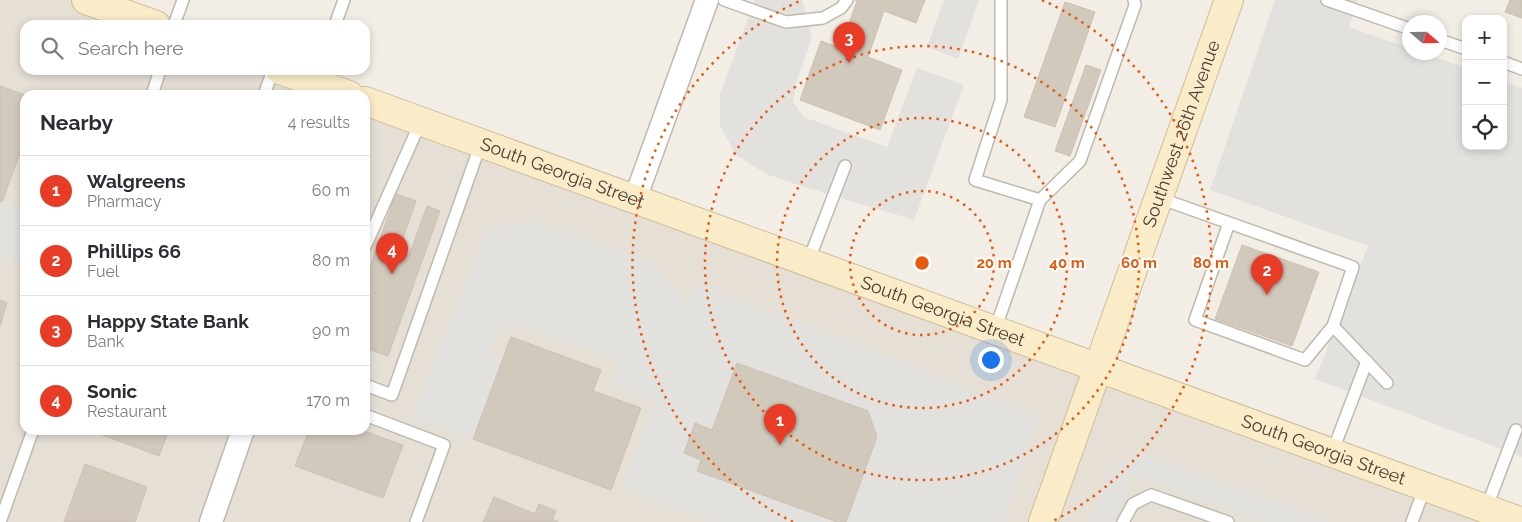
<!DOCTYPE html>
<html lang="en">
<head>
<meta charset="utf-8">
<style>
	:root { --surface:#fff; --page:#f2f2f3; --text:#2b2b33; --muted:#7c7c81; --line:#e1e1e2; --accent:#e93c26 }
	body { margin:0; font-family:Raleway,sans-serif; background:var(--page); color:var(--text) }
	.controls { position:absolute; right:15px; top:15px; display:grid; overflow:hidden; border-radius:10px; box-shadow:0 2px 8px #0003 }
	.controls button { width:45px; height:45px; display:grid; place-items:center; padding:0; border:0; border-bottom:1px solid var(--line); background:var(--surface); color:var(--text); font:25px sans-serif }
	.compass { position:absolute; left:1402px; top:15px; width:45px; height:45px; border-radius:50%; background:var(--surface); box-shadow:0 2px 8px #0003; rotate:110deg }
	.you { position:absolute; left:990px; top:359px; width:18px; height:18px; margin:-12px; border:4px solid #fff; border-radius:50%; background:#1a73e8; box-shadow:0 0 0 8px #1a73e833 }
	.badge { display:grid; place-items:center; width:32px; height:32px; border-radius:50%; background:var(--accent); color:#fff; font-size:16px; font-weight:700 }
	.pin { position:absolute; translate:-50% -41px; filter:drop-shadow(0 1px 2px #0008) }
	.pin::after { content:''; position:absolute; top:26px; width:18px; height:15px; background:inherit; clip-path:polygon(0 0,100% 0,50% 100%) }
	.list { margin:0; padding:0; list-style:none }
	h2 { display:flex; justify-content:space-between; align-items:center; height:65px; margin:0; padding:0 20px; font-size:21px }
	h2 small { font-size:16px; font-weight:400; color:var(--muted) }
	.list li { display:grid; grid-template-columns:32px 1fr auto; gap:15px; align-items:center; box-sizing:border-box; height:70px; padding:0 20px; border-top:1px solid var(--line) }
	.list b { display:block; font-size:19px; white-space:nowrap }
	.list p { margin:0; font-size:16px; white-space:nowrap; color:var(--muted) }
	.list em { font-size:16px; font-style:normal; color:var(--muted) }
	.icon { flex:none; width:28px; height:28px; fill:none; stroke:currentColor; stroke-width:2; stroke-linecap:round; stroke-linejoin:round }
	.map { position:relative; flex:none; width:1522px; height:522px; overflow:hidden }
	.search { position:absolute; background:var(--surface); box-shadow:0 2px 8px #0003; left:20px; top:20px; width:350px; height:55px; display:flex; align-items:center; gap:12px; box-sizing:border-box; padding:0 18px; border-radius:15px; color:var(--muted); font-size:19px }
	.panel { position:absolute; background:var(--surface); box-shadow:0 2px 8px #0003; left:20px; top:90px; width:350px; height:345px; border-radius:15px }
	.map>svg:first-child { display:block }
	.residential { fill:#e5dfd5 }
	.parking { fill:#e3e1de }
	.building { fill:#d2c9bd; stroke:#ccc0b0 }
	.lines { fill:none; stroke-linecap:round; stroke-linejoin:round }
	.lane-casing { stroke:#bfb8ad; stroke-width:14 }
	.street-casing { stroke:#bfb8ad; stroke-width:25 }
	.secondary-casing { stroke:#cebe99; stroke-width:30 }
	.lane { stroke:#fff; stroke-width:11 }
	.street { stroke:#fff; stroke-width:22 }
	.secondary { stroke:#faecc8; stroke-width:28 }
	.ring { fill:none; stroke:#e8590c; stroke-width:2.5; stroke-dasharray:2.5 5 }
	.labels { text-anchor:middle; stroke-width:4; stroke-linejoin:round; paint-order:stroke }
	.street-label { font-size:18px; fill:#443e36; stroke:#fff }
	.centre { fill:#e8590c; stroke:#fff; stroke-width:2.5 }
	.ring-label { font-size:15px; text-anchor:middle; font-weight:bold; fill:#e8590c; stroke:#fff; stroke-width:4; stroke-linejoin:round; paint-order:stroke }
</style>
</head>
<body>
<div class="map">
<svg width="1522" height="522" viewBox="0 0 1522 522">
	<rect width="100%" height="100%" fill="#f2eee6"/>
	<path class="residential" d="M 0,0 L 68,0 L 136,25 L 25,25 L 25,70 L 258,70 L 326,95 L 25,95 L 25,430 L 365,430 L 365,109 L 1487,522 L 0,522 Z"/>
	<path class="parking" d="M 755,0 L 802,0 L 812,37 L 796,84 L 793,102 L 804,117 L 887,147 L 917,68 L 964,85 L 914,220 L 808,188 L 766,174 L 736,155 L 720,126 L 720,94 Z
		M 944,0 L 979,0 L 958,59 L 927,47 Z
		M 1275,0 L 1358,0 L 1349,27 L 1409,48 L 1410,52 L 1423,53 L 1466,68 L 1466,146 L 1503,146 L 1503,81 L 1522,88 L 1522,457 L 1315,379 L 1368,246 L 1210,190 Z
		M 0,201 L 25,211 L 25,264 L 0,255 Z
		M 536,222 L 654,263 L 687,305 L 696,283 L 1039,416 L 1003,522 L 846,522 L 876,438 L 868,411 L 737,363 L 712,430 L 695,424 L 684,453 L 701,460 L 698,472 L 837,522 L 715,522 L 623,488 L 654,401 L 611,384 L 620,360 L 504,320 L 489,353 L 503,358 L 473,439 L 411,418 L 488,228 Z
		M 1140,453 L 1329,522 L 1265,522 L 1131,475 L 1114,522 L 1090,522 L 1110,468 L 1130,456 Z"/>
	<path class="building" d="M 855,0 L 925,0 L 916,23 L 884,11 L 868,57 L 902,70 L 880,130 L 800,100 L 821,41 L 840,48 L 857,1 Z
		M 1510,0 L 1522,0 L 1522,18 L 1505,12 Z
		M 1065,2 L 1095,12 L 1055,127 L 1024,117 Z
		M 1086,65 L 1101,70 L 1070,156 L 1055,151 Z
		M 0,86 L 25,95 L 25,139 L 2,202 L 0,201 Z
		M 396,194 L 416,201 L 398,252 L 409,256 L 427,206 L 440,211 L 388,356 L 365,348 L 365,281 Z
		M 1242,245 L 1319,272 L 1292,346 L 1215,319 Z
		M 0,300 L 7,303 L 0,326 Z
		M 511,337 L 601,370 L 593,391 L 641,408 L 611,490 L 473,439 Z
		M 737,363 L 868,411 L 877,437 L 846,522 L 837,522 L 697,471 L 701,460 L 684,453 L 695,423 L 712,430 Z
		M 102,430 L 169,430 L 159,456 L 100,434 Z
		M 309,430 L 361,430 L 403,445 L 383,498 L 295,466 Z
		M 85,464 L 147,487 L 135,522 L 64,522 Z
		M 494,497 L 535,514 L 539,504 L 556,511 L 552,519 L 559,522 L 483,522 Z"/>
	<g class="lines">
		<defs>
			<path id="lane" d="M 724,0 L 786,22 L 823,18 L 841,8 L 847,0
				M 1327,0 L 1410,29
				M 174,25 L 183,0
				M 335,25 L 344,0
				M 1440,40 L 1466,49
				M 1503,62 L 1522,69
				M 152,95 L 160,70
				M 264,95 L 273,70
				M 1159,198 L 1353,267 L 1333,326 L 1387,383
				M 1040,200 L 1080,161 L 1135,5 L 1134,0
				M 1229,223 L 1195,320 L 1305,360 L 1333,326
				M 365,247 L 421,121
				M 808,262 L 845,166
				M 995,330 L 1040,200 L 975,180 L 1001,100 L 1001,0
				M 365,385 L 392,395 L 481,143
				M 365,415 L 444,445 L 416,522
				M 1332,453 L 1367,361
				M 1486,509 L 1516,430
				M 0,522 L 33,430
				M 1123,522 L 1133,504 L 1151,495 L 1228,522
				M 1412,522 L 1425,487"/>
			<path id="street" d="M 635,199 L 707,0
				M 211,522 L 243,430"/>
			<g id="secondary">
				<path d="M 86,0 L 156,25"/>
				<path d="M 280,70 L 349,95"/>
				<path id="s1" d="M 365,101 L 1522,522"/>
				<path id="s2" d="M 1043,522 L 1229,0"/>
			</g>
		</defs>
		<use href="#lane" class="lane-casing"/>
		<use href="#street" class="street-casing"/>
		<use href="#secondary" class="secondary-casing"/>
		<use href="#lane" class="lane"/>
		<use href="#street" class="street"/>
		<use href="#secondary" class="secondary"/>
	</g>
	<g class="ring">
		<circle cx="922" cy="263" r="72"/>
		<circle cx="922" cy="263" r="145"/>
		<circle cx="922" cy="263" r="217"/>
		<path d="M793 522A289 289 0 0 1 802 0M1042 0A289 289 0 0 1 1051 522"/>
	</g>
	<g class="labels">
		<g class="street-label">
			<text dy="6" stroke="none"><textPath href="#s2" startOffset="412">Southwest 26th Avenue</textPath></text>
			<text dy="6" stroke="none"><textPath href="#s1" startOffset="210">South Georgia Street</textPath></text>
			<text dy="6" stroke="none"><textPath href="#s1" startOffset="615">South Georgia Street</textPath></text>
			<text dy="6" stroke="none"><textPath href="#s1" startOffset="1020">South Georgia Street</textPath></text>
		</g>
	</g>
	<circle cx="922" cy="263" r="8" class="centre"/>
	<g class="ring-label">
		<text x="994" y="268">20 m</text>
		<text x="1067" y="268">40 m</text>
		<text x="1139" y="268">60 m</text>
		<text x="1211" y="268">80 m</text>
	</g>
</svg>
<div class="controls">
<button>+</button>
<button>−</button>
<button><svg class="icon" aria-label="locate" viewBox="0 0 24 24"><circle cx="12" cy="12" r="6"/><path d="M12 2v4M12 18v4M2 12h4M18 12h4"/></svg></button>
</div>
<svg class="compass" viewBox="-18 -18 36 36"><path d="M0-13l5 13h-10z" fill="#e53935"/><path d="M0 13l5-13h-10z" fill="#7c7c81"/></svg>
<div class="you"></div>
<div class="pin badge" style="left:780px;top:445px">1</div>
<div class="pin badge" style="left:1267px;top:295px">2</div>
<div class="pin badge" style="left:849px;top:63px">3</div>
<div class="pin badge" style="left:392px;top:274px">4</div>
<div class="search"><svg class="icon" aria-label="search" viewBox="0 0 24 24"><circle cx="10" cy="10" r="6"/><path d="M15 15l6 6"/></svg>Search here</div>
<section class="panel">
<h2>Nearby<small>4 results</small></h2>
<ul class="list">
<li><span class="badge">1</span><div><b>Walgreens</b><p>Pharmacy</p></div><em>60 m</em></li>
<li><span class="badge">2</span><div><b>Phillips 66</b><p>Fuel</p></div><em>80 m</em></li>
<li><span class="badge">3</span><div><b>Happy State Bank</b><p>Bank</p></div><em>90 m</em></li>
<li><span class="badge">4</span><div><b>Sonic</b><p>Restaurant</p></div><em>170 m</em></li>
</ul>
</section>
</div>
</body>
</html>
